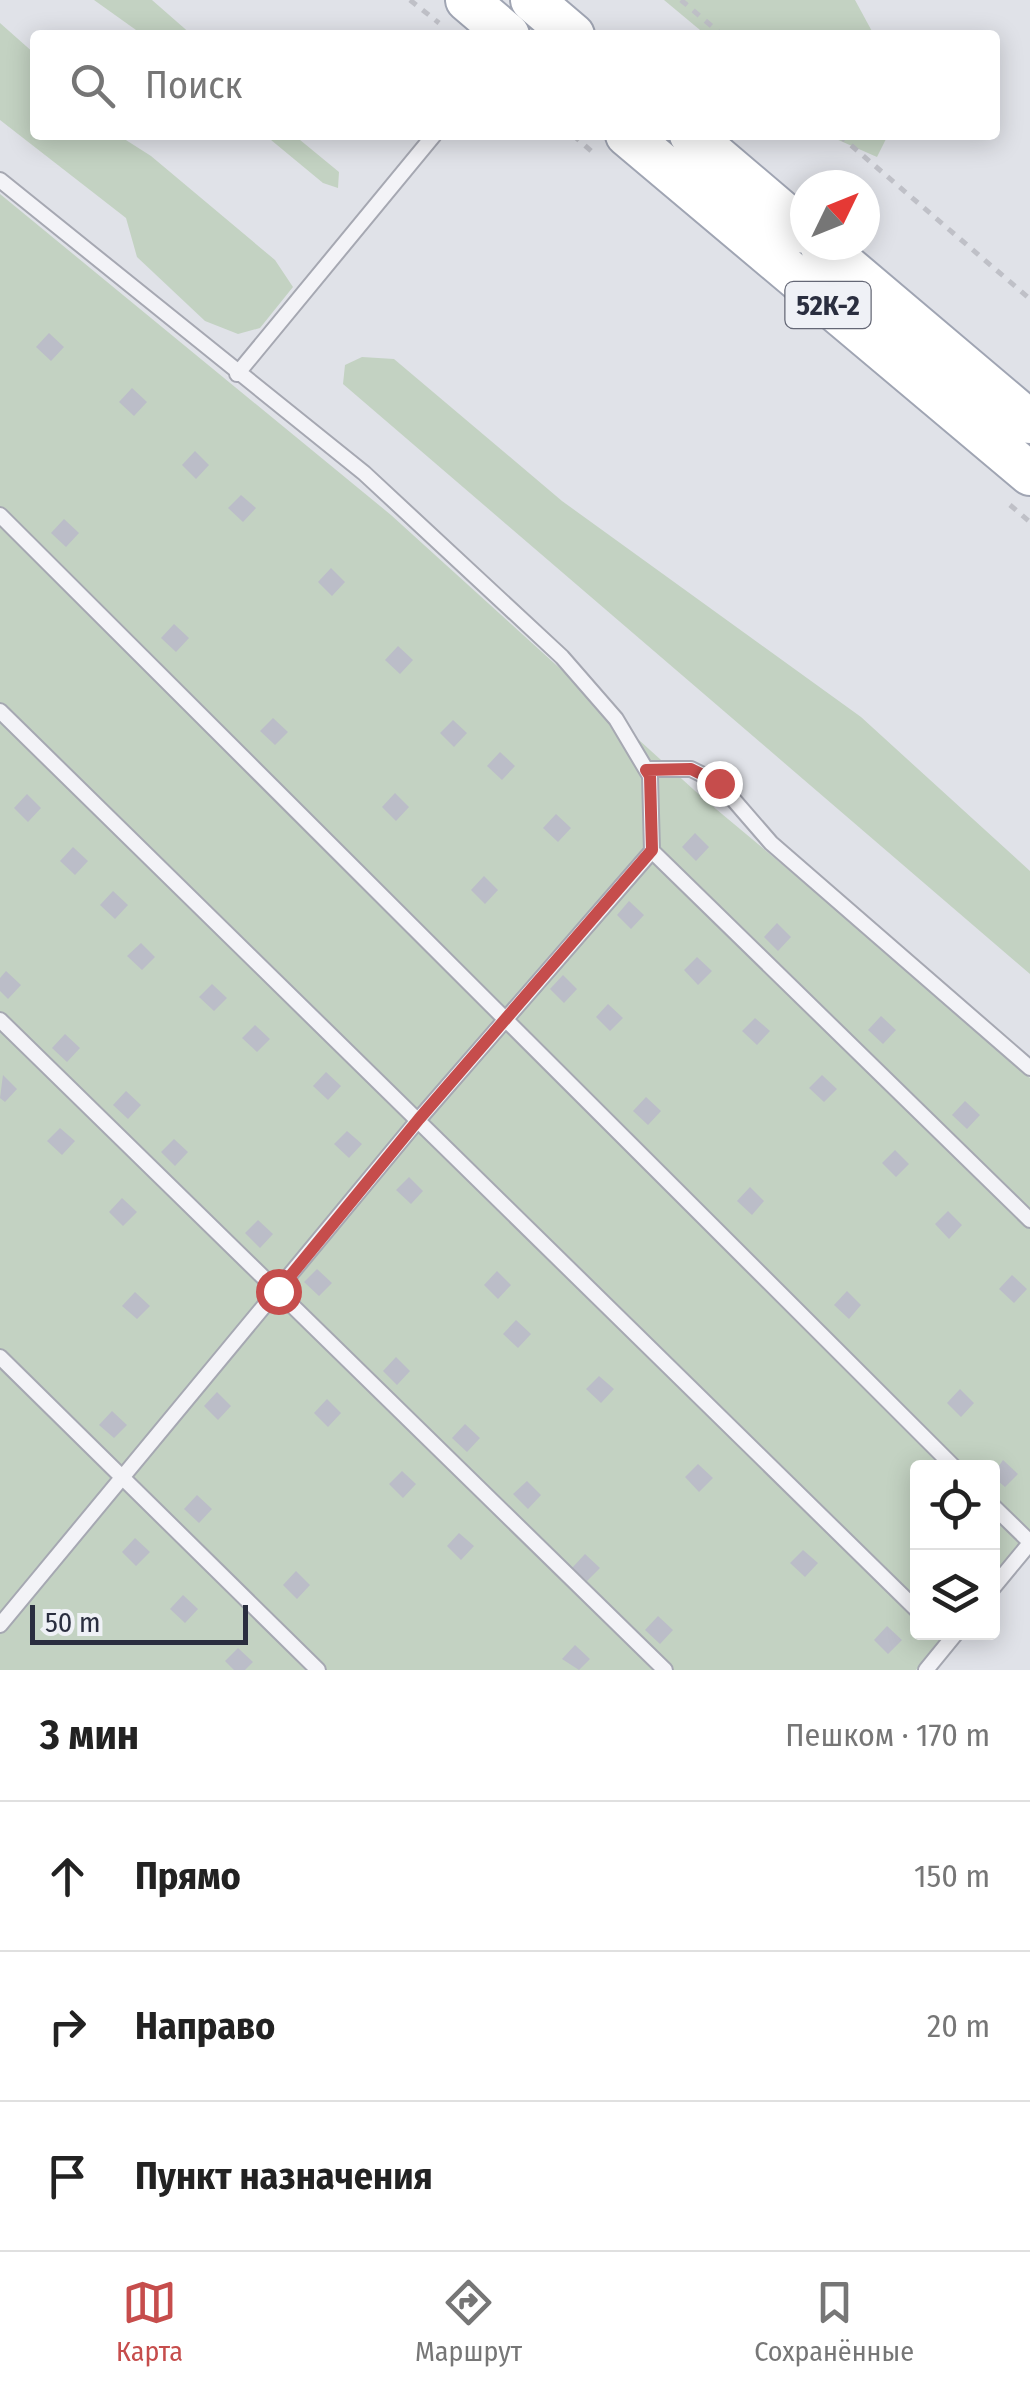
<!DOCTYPE html>
<html lang="ru">
<head>
<meta charset="utf-8">
<style>
	:root { --surface:#fff; --page:#f6f6f6; --text:#222; --muted:#767676; --line:#e0e0e0; --accent:#c64d4c }
	body { margin:0; font-family:"Fira Sans Condensed",sans-serif; background:var(--page); color:var(--text) }
	.controls { position:absolute; right:30px; bottom:30px; display:grid; overflow:hidden; border-radius:10px; box-shadow:0 5px 25px #0003 }
	.controls button { width:90px; height:90px; display:grid; place-items:center; padding:0; border:0; border-bottom:2px solid var(--line); background:var(--surface); color:var(--text); font:50px sans-serif }
	.compass { position:absolute; left:790px; top:170px; width:90px; height:90px; border-radius:50%; background:var(--surface); box-shadow:0 5px 25px #0003; rotate:47deg }
	.scale { position:absolute; left:30px; bottom:25px; width:218px; box-sizing:border-box; padding-left:10px; border:5px solid #2a2e3f; border-top:0; font-size:28px; line-height:35px; white-space:nowrap; color:#2a2e3f; -webkit-text-stroke:8px #eff1f6; paint-order:stroke }
	.stop { position:absolute; width:30px; height:30px; margin:-22px; border:8px solid #c64d4c; border-radius:50%; background:#fff }
	.stop.end { background:#c64d4c; border-color:#fff; box-shadow:0 2px 10px #0008 }
	.list { margin:0; padding:0; list-style:none }
	h2 { display:flex; justify-content:space-between; align-items:center; height:130px; margin:0; padding:0 40px; font-size:42px }
	h2 small { font-size:32px; font-weight:400; color:var(--muted) }
	.list li { display:grid; grid-template-columns:65px 1fr auto; gap:30px; align-items:center; box-sizing:border-box; height:150px; padding:0 40px; border-top:2px solid var(--line) }
	.list b { display:block; font-size:38px; white-space:nowrap }
	.list em { font-size:32px; font-style:normal; color:var(--muted) }
	.icon { flex:none; width:55px; height:55px; fill:none; stroke:currentColor; stroke-width:2; stroke-linecap:round; stroke-linejoin:round }
	.map { position:relative; flex:none; width:1030px; height:1670px; overflow:hidden }
	.search { position:absolute; background:var(--surface); box-shadow:0 5px 25px #0003; left:30px; right:30px; top:30px; height:110px; display:flex; align-items:center; gap:25px; box-sizing:border-box; padding:0 35px; border-radius:10px; color:var(--muted); font-size:38px }
	.sheet { height:580px; background:var(--surface) }
	nav { display:flex; justify-content:space-around; align-items:center; box-sizing:border-box; height:140px; border-top:2px solid var(--line); background:var(--surface); font-size:28px; color:var(--muted) }
	nav a { display:grid; justify-items:center; gap:5px }
	nav .on { color:var(--accent) }
	.map>svg:first-child { display:block }
	.green { fill:#c3d2c2 }
	.building { fill:#bbbdc8 }
	.lines { fill:none; stroke-linecap:round; stroke-linejoin:round }
	.lane-casing { stroke:#a6a8b2; stroke-width:18 }
	.primary-casing { stroke:#a0a5b3; stroke-width:46 }
	.path { stroke:#bfc0c7; stroke-width:5; stroke-dasharray:8 8; stroke-linecap:butt }
	.lane { stroke:#f3f3f7; stroke-width:14 }
	.primary { stroke:#fff; stroke-width:42 }
	.route { stroke:#c64d4c; stroke-width:12 }
	.labels { text-anchor:middle; stroke-width:9; stroke-linejoin:round; paint-order:stroke }
	.shield { fill:#eff1f6; stroke:#656876; stroke-width:2.5 }
	.shield-label { font-size:28px; font-weight:bold; fill:#2a2e3f }
</style>
</head>
<body>
<div class="map">
<svg width="1030" height="1670" viewBox="0 0 1030 1670">
	<rect width="100%" height="100%" fill="#e0e2e8"/>
	<path class="green" d="M 94,0 L 152,0 L 192,35 L 143,35 Z
		M 664,0 L 855,0 L 874,35 L 706,35 Z
		M 0,23 L 35,54 L 35,135 L 118,135 L 151,156 L 275,260 L 293,287 L 260,328 L 238,334 L 205,321 L 137,257 L 126,218 L 0,120 Z
		M 265,135 L 294,135 L 339,172 L 338,188 L 323,183 Z
		M 827,135 L 888,135 L 877,157 Z
		M 0,194 L 391,515 L 704,799 L 934,991 L 1030,1078 L 1030,1533 L 993,1578 L 992,1468 L 918,1468 L 918,1632 L 947,1633 L 916,1670 L 0,1670 Z
		M 362,357 L 394,359 L 562,501 L 861,717 L 1030,871 L 1030,974 L 343,384 L 345,365 Z"/>
	<path class="building" d="M 49,333 L 64,347 L 51,361 L 36,347 Z
		M 132,388 L 147,402 L 134,416 L 119,402 Z
		M 195,451 L 209,465 L 196,479 L 182,465 Z
		M 241,495 L 256,508 L 243,522 L 228,508 Z
		M 64,519 L 79,533 L 66,547 L 51,533 Z
		M 331,568 L 345,582 L 332,596 L 318,582 Z
		M 174,624 L 189,638 L 176,652 L 161,638 Z
		M 398,646 L 413,660 L 400,674 L 385,660 Z
		M 273,718 L 288,732 L 275,745 L 260,731 Z
		M 453,720 L 467,733 L 454,747 L 440,733 Z
		M 500,752 L 515,766 L 502,780 L 487,766 Z
		M 395,793 L 409,807 L 396,821 L 382,807 Z
		M 27,794 L 41,808 L 28,822 L 14,808 Z
		M 556,814 L 571,828 L 558,842 L 543,828 Z
		M 695,833 L 709,847 L 696,861 L 682,847 Z
		M 73,847 L 88,861 L 75,875 L 60,861 Z
		M 484,876 L 498,890 L 485,904 L 471,890 Z
		M 113,891 L 128,905 L 115,919 L 100,905 Z
		M 629,901 L 644,915 L 631,929 L 617,915 Z
		M 777,923 L 791,937 L 778,951 L 764,937 Z
		M 141,943 L 155,957 L 142,970 L 127,956 Z
		M 697,957 L 712,971 L 698,985 L 684,970 Z
		M 6,971 L 21,985 L 8,999 L 0,991 L 0,978 Z
		M 563,975 L 577,989 L 564,1003 L 550,989 Z
		M 212,984 L 227,998 L 214,1011 L 199,997 Z
		M 608,1004 L 623,1018 L 610,1031 L 596,1017 Z
		M 881,1016 L 896,1030 L 883,1044 L 868,1030 Z
		M 755,1018 L 770,1031 L 757,1045 L 742,1031 Z
		M 255,1025 L 270,1039 L 257,1052 L 242,1038 Z
		M 65,1034 L 80,1048 L 67,1062 L 52,1048 Z
		M 326,1072 L 341,1086 L 328,1100 L 313,1086 Z
		M 3,1075 L 17,1089 L 5,1102 L 0,1098 Z
		M 822,1075 L 837,1089 L 824,1102 L 809,1088 Z
		M 126,1091 L 141,1105 L 128,1119 L 113,1105 Z
		M 646,1097 L 661,1111 L 648,1125 L 633,1111 Z
		M 965,1101 L 980,1115 L 967,1129 L 952,1115 Z
		M 60,1128 L 75,1141 L 62,1155 L 47,1141 Z
		M 347,1131 L 362,1144 L 349,1158 L 334,1144 Z
		M 174,1139 L 188,1152 L 175,1166 L 161,1152 Z
		M 895,1150 L 909,1164 L 896,1177 L 882,1163 Z
		M 409,1177 L 423,1191 L 411,1204 L 396,1190 Z
		M 750,1187 L 764,1201 L 752,1215 L 737,1201 Z
		M 122,1198 L 137,1212 L 123,1226 L 109,1212 Z
		M 948,1211 L 962,1225 L 949,1239 L 935,1224 Z
		M 258,1220 L 273,1234 L 260,1248 L 245,1233 Z
		M 317,1269 L 332,1283 L 319,1296 L 304,1282 Z
		M 497,1271 L 511,1285 L 498,1299 L 484,1285 Z
		M 1012,1275 L 1027,1289 L 1014,1303 L 999,1289 Z
		M 847,1291 L 861,1305 L 849,1319 L 834,1305 Z
		M 135,1292 L 150,1306 L 137,1319 L 122,1306 Z
		M 516,1320 L 531,1334 L 518,1348 L 503,1334 Z
		M 396,1357 L 410,1371 L 397,1385 L 383,1371 Z
		M 599,1376 L 614,1389 L 601,1403 L 586,1389 Z
		M 960,1389 L 974,1403 L 961,1417 L 947,1403 Z
		M 217,1392 L 231,1406 L 218,1420 L 204,1406 Z
		M 327,1399 L 341,1413 L 328,1427 L 314,1413 Z
		M 112,1411 L 127,1425 L 114,1438 L 99,1425 Z
		M 465,1424 L 480,1438 L 467,1452 L 452,1438 Z
		M 1003,1460 L 1018,1474 L 1005,1487 L 992,1476 Z
		M 698,1464 L 713,1478 L 699,1492 L 685,1477 Z
		M 402,1471 L 416,1484 L 403,1498 L 389,1484 Z
		M 527,1481 L 541,1495 L 528,1509 L 513,1494 Z
		M 197,1495 L 212,1509 L 199,1523 L 184,1509 Z
		M 459,1533 L 474,1546 L 461,1560 L 447,1546 Z
		M 135,1538 L 150,1552 L 136,1566 L 122,1552 Z
		M 803,1550 L 818,1563 L 805,1577 L 790,1563 Z
		M 585,1554 L 600,1568 L 587,1581 L 572,1568 Z
		M 296,1571 L 310,1585 L 297,1599 L 283,1585 Z
		M 183,1595 L 198,1609 L 185,1623 L 170,1609 Z
		M 658,1616 L 673,1630 L 660,1644 L 645,1630 Z
		M 887,1626 L 902,1640 L 888,1654 L 874,1640 Z
		M 575,1645 L 590,1659 L 579,1670 L 562,1659 Z
		M 238,1648 L 253,1662 L 245,1670 L 234,1670 L 225,1661 Z"/>
	<g class="lines">
		<defs>
			<path id="lane" d="M 0,180 L 364,473 L 562,657 L 616,719 L 650,776 L 652,851 L 1030,1220
				M 237,374 L 434,135
				M 0,515 L 955,1468
				M 0,711 L 918,1611
				M 646,769 L 691,769 L 719,783 L 771,843 L 1030,1068
				M 0,1020 L 665,1670
				M 0,1357 L 318,1670
				M 992,1505 L 1030,1542
				M 992,1589 L 1030,1543
				M 0,1625 L 419,1119 L 652,851
				M 926,1670 L 957,1632"/>
			<path id="primary" d="M 467,0 L 508,35
				M 532,0 L 573,35
				M 627,135 L 1030,474
				M 691,135 L 805,232
				M 821,245 L 1030,422"/>
		</defs>
		<use href="#lane" class="lane-casing"/>
		<use href="#primary" class="primary-casing"/>
		<path class="path" d="M 410,0 L 439,23
			M 681,0 L 722,35
			M 573,135 L 597,156
			M 839,135 L 1030,299
			M 1010,505 L 1030,522"/>
		<use href="#lane" class="lane"/>
		<use href="#primary" class="primary"/>
	</g>
	<g class="lines">
		<path class="route" d="M 278,1291 L 419,1119 L 652,850 L 650,776 L 646,770 L 691,769 L 719,783"/>
	</g>
	<g class="labels">
		<rect class="shield" x="785.5" y="282" width="85" height="46" rx="8"/>
		<g class="shield-label">
			<text x="828" y="315">52К-2</text>
		</g>
	</g>
</svg>
<div class="controls">
<button><svg class="icon" aria-label="locate" viewBox="0 0 24 24"><circle cx="12" cy="12" r="6"/><path d="M12 2v4M12 18v4M2 12h4M18 12h4"/></svg></button>
<button><svg class="icon" aria-label="layers" viewBox="0 0 24 24"><path d="M12 4l9 5-9 5-9-5zM3 14l9 5 9-5"/></svg></button>
</div>
<svg class="compass" viewBox="-18 -18 36 36"><path d="M0-13l5 13h-10z" fill="#e53935"/><path d="M0 13l5-13h-10z" fill="#767676"/></svg>
<div class="scale">50 m</div>
<div class="stop" style="left:278px;top:1291px"></div>
<div class="stop end" style="left:719px;top:783px"></div>
<div class="search"><svg class="icon" aria-label="search" viewBox="0 0 24 24"><circle cx="10" cy="10" r="6"/><path d="M15 15l6 6"/></svg>Поиск</div>
</div>
<section class="sheet">
<h2>3 мин<small>Пешком · 170 m</small></h2>
<ul class="list">
<li><svg class="icon" aria-label="ahead" viewBox="0 0 24 24"><path d="M12 20V5M6 11l6-6 6 6"/></svg><div><b>Прямо</b></div><em>150 m</em></li>
<li><svg class="icon" aria-label="right" viewBox="0 0 24 24"><path d="M7 20v-9h11M14 6l5 5-5 5"/></svg><div><b>Направо</b></div><em>20 m</em></li>
<li><svg class="icon" aria-label="arrive" viewBox="0 0 24 24"><path d="M6 21V4h12l-3 4 3 4H6"/></svg><div><b>Пункт назначения</b></div></li>
</ul>
</section>
<nav>
<a class="on"><svg class="icon" aria-label="map" viewBox="0 0 24 24"><path d="M3 6l6-2 6 2 6-2v14l-6 2-6-2-6 2zM9 4v14M15 6v14"/></svg>Карта</a>
<a><svg class="icon" aria-label="directions" viewBox="0 0 24 24"><path d="M12 3l9 9-9 9-9-9zM9 14v-3h6M13 9l2 2-2 2"/></svg>Маршрут</a>
<a><svg class="icon" aria-label="saved" viewBox="0 0 24 24"><path d="M7 4h10v16l-5-4-5 4z"/></svg>Сохранённые</a>
</nav>
</body>
</html>
